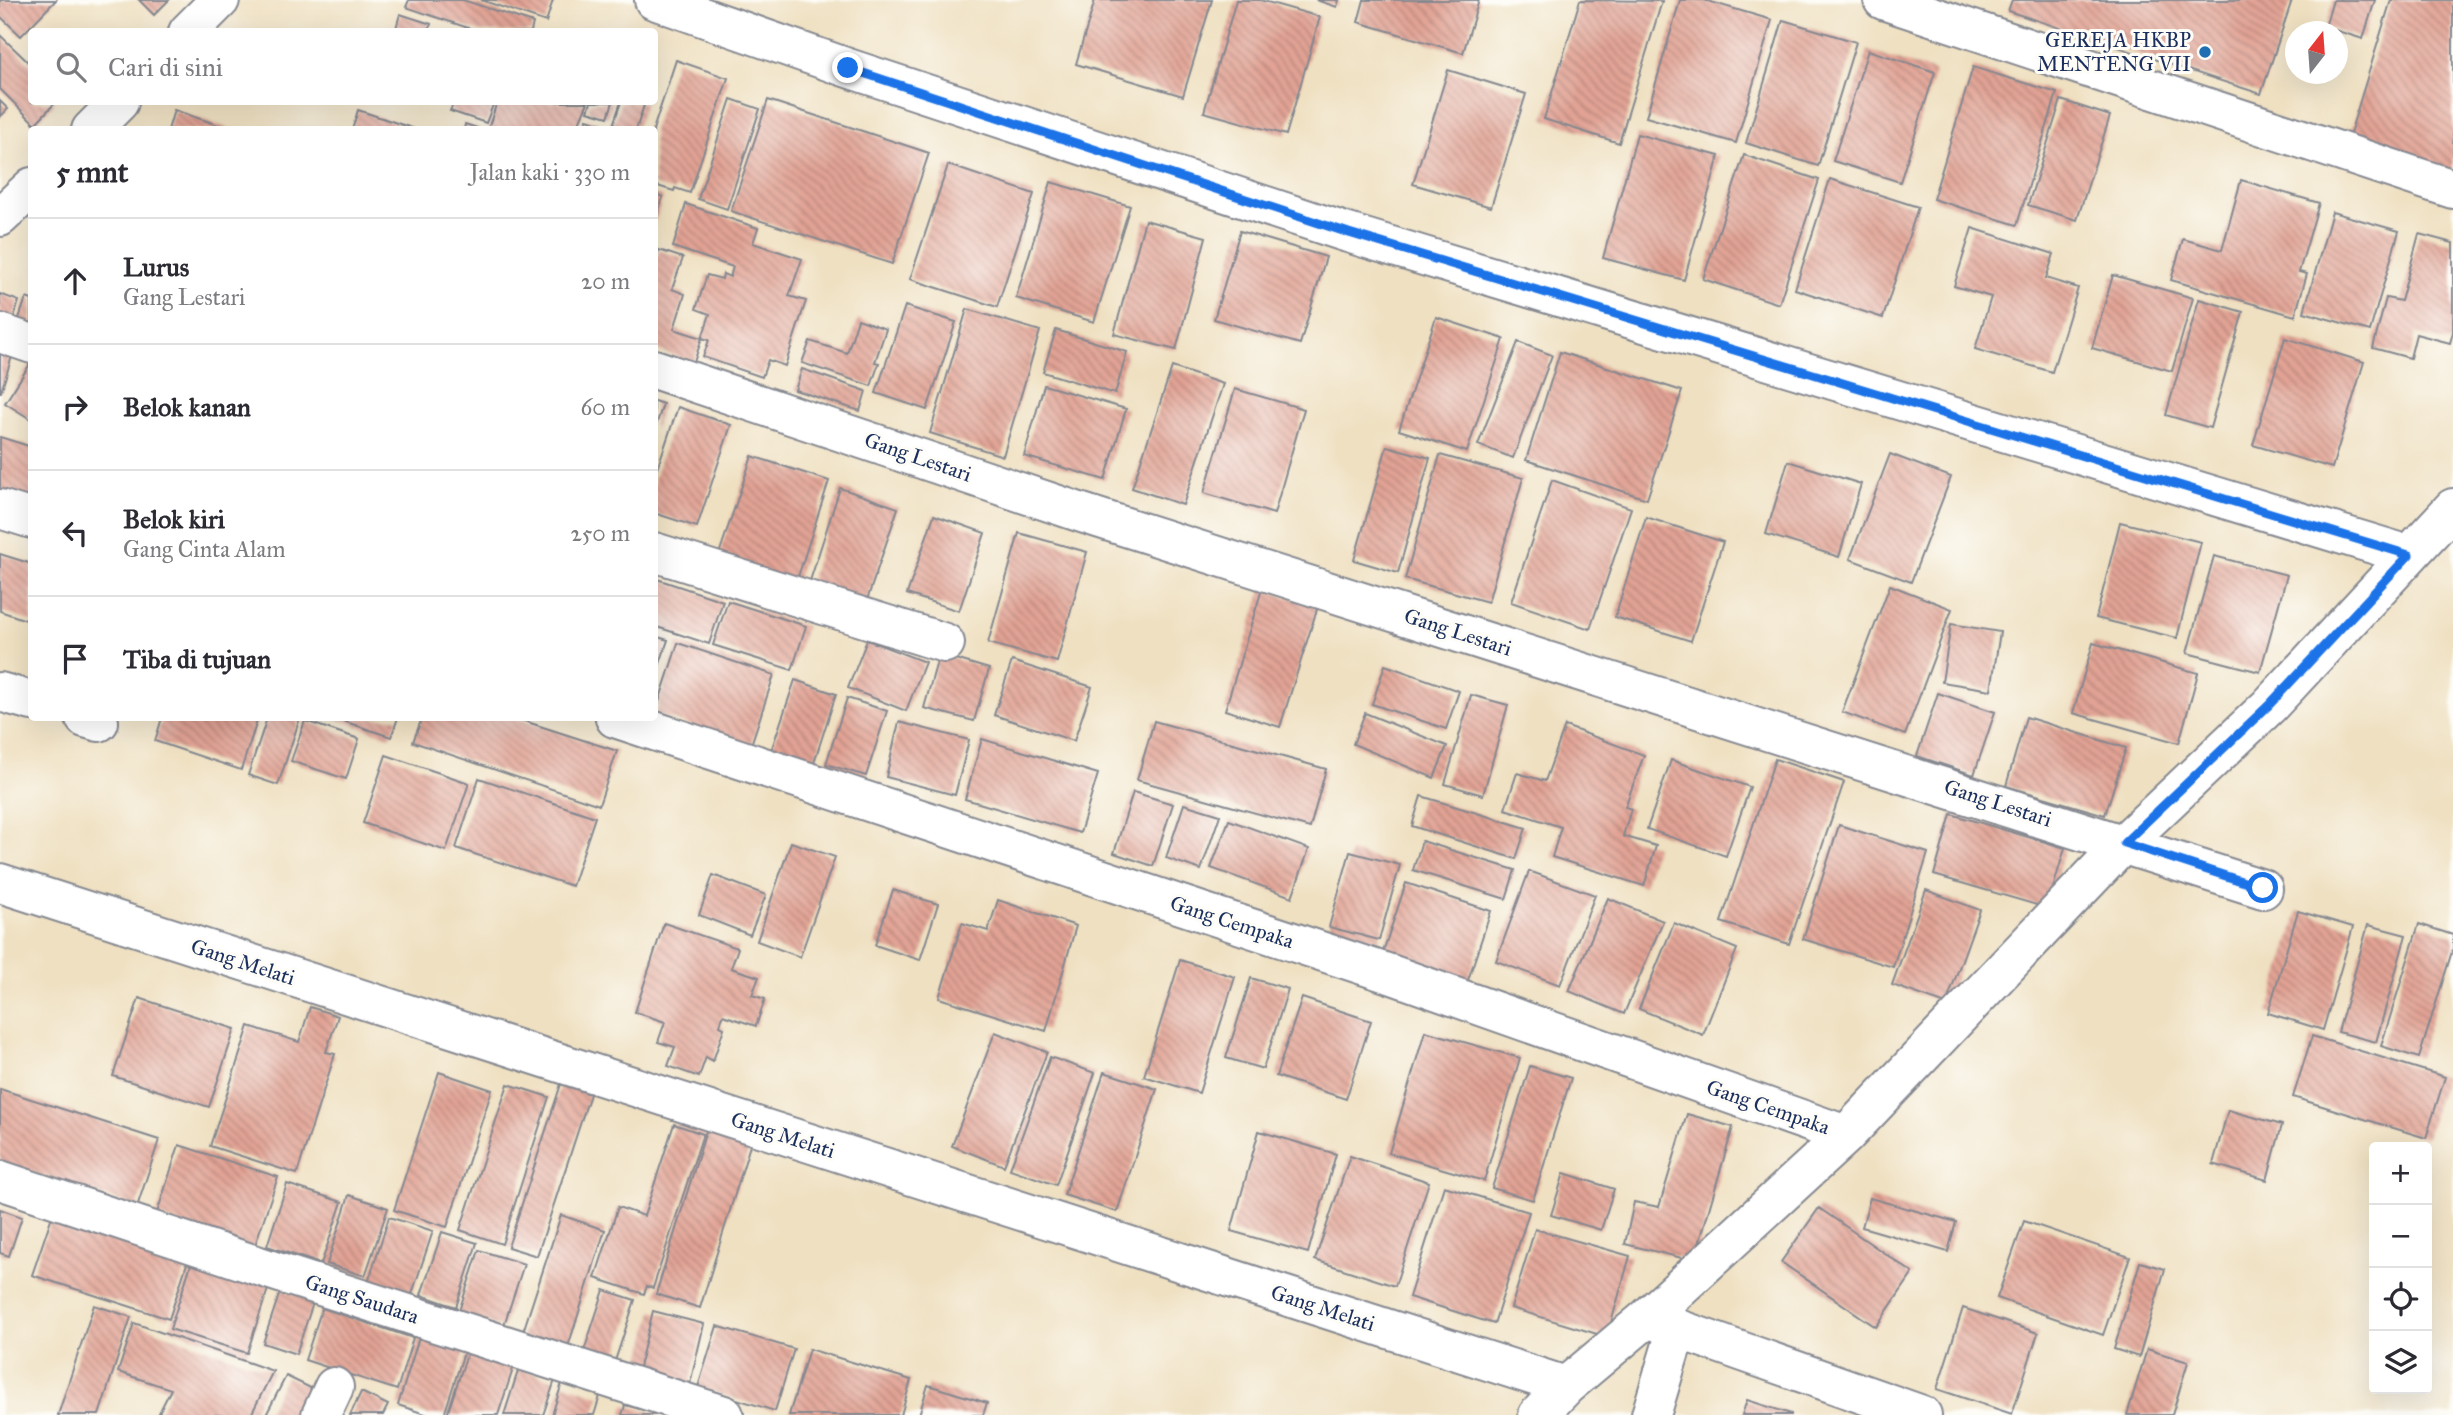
<!DOCTYPE html>
<html lang="id">
<head>
<meta charset="utf-8">
<style>
	:root { --surface:#fff; --page:#f2f2f3; --text:#2b2b33; --muted:#7c7c81; --line:#e1e1e2 }
	body { margin:0; font-family:"IM FELL Great Primer",serif; background:var(--page); color:var(--text) }
	.controls { position:absolute; right:21px; bottom:21px; display:grid; overflow:hidden; border-radius:7px; box-shadow:0 7px 28px #0002 }
	.controls button { width:63px; height:63px; display:grid; place-items:center; padding:0; border:0; border-bottom:2px solid var(--line); background:var(--surface); color:var(--text); font:35px sans-serif }
	.compass { position:absolute; left:2285px; top:21px; width:63px; height:63px; border-radius:50%; background:var(--surface); box-shadow:0 7px 28px #0002; rotate:17deg }
	.stop { position:absolute; width:21px; height:21px; margin:-16px; border:5px solid #1a73e8; border-radius:50%; background:#fff }
	.stop.end { background:#1a73e8; border-color:#fff; box-shadow:0 2px 7px #0008 }
	.list { margin:0; padding:0; list-style:none }
	h2 { display:flex; justify-content:space-between; align-items:center; height:91px; margin:0; padding:0 28px; font-size:30px }
	h2 small { font-size:23px; font-weight:400; color:var(--muted) }
	.list li { display:grid; grid-template-columns:46px 1fr auto; gap:21px; align-items:center; box-sizing:border-box; height:126px; padding:0 28px; border-top:2px solid var(--line) }
	.list b { display:block; font-size:26px; white-space:nowrap }
	.list p { margin:0; font-size:23px; white-space:nowrap; color:var(--muted) }
	.list em { font-size:23px; font-style:normal; color:var(--muted) }
	.icon { flex:none; width:38px; height:38px; fill:none; stroke:currentColor; stroke-width:2; stroke-linecap:round; stroke-linejoin:round }
	.map { position:relative; flex:none; width:2453px; height:1415px; overflow:hidden }
	.search { position:absolute; background:var(--surface); box-shadow:0 7px 28px #0002; left:28px; top:28px; width:630px; height:77px; display:flex; align-items:center; gap:18px; box-sizing:border-box; padding:0 24px; border-radius:7px; color:var(--muted); font-size:26px }
	.panel { position:absolute; background:var(--surface); box-shadow:0 7px 28px #0002; left:28px; top:126px; width:630px; height:595px; border-radius:7px }
	.map>svg:first-child { display:block }
	.building { fill:url(#building-back-hatch) }
	.lines { fill:none; stroke-linecap:round; stroke-linejoin:round }
	.minor-casing { stroke:#858890; stroke-width:42 }
	.major-casing { stroke:#858890; stroke-width:42 }
	.minor { stroke:#fff; stroke-width:38 }
	.major { stroke:#fff; stroke-width:38 }
	.route { stroke:#1a73e8; stroke-width:9 }
	.poi-dot { fill:#1f6fb2; stroke:#fdfcf7; stroke-width:2.5 }
	.labels { text-anchor:middle; stroke-width:6; stroke-linejoin:round; paint-order:stroke }
	.poi-label { font-size:21px; fill:#1b2f5e; stroke:#fdfcf7; text-anchor:end }
	.street-label { font-size:21px; fill:#1b2f5e; stroke:#fdfcf7 }
</style>
</head>
<body>
<div class="map">
<svg width="2453" height="1415" viewBox="0 0 2453 1415">
	<defs>
		<pattern id="building-back-hatch" width="6" height="6" patternUnits="userSpaceOnUse" patternTransform="scale(1.75)"><rect width="6" height="6" fill="#e2a394"/><path d="M-1 5l2 2M0 0l6 6M5-1l2 2" fill="none" stroke="#b6857c"/></pattern>
	</defs>
	<rect width="100%" height="100%" fill="#fdfcf7"/>
	<filter id="ink" filterUnits="userSpaceOnUse"><feTurbulence type="fractalNoise" baseFrequency=".0143" numOctaves="2"/><feDisplacementMap in="SourceGraphic" scale="14" xChannelSelector="R" yChannelSelector="G"/><feConvolveMatrix kernelMatrix="1 2 1 2 8 2 1 2 1" color-interpolation-filters="sRGB"/></filter>
	<filter id="wash" filterUnits="userSpaceOnUse"><feTurbulence type="fractalNoise" baseFrequency=".00686" numOctaves="4" result="noise"/><feDisplacementMap in="SourceGraphic" scale="28" xChannelSelector="R" yChannelSelector="G"/><feGaussianBlur stdDeviation="1.57" result="paint"/><feColorMatrix in="noise" values="0 0 0 0 0 0 0 0 0 0 0 0 0 0 0 0 0 1.4 0 .05"/><feComposite in="paint" operator="in"/></filter>
	<g filter="url(#wash)">
		<rect width="100%" height="100%" fill="#efe0c1"/>
		<g id="blocks">
			<path class="building" d="M 0,0 L 56,0 L 21,36 L 0,16 Z
				M 139,0 L 169,0 L 154,15 Z
				M 409,0 L 463,0 L 533,23 L 531,32 L 480,32 L 406,7 Z
				M 481,0 L 553,0 L 546,22 Z
				M 1095,0 L 1212,0 L 1183,96 L 1076,64 Z
				M 1236,0 L 1260,0 L 1320,17 L 1286,135 L 1204,112 Z
				M 1316,0 L 1339,0 L 1337,7 Z
				M 1364,0 L 1479,0 L 1463,53 L 1358,22 Z
				M 1580,0 L 1662,1 L 1619,143 L 1544,119 Z
				M 1680,0 L 1704,0 L 1772,20 L 1736,143 L 1646,117 Z
				M 2012,0 L 2292,0 L 2261,94 L 2008,11 Z
				M 2333,0 L 2375,0 L 2363,39 L 2325,27 Z
				M 2391,0 L 2453,0 L 2453,172 L 2348,140 Z
				M 400,14 L 431,24 L 428,32 L 395,32 Z
				M 1783,20 L 1856,42 L 1818,166 L 1746,143 Z
				M 0,35 L 32,66 L 32,102 L 56,102 L 35,124 L 0,89 Z
				M 1868,50 L 1935,72 L 1900,182 L 1833,161 Z
				M 676,60 L 728,78 L 690,193 L 675,188 L 674,191 L 654,185 L 653,130 Z
				M 1973,67 L 2057,93 L 2017,225 L 1933,199 Z
				M 1448,70 L 1526,94 L 1491,207 L 1413,184 Z
				M 731,99 L 760,109 L 727,209 L 698,199 Z
				M 768,100 L 929,153 L 892,264 L 731,211 Z
				M 2061,100 L 2110,116 L 2077,220 L 2028,205 Z
				M 0,101 L 8,109 L 0,117 Z
				M 454,102 L 494,102 L 486,123 L 450,111 Z
				M 497,102 L 588,102 L 576,130 L 491,130 L 488,129 Z
				M 591,102 L 613,102 L 608,117 L 588,111 Z
				M 621,102 L 645,102 L 636,130 L 625,130 L 613,125 Z
				M 174,110 L 230,129 L 230,130 L 168,130 Z
				M 358,110 L 415,129 L 415,130 L 352,130 Z
				M 587,119 L 612,127 L 611,130 L 584,130 Z
				M 465,124 L 480,129 L 480,130 L 464,130 Z
				M 1637,134 L 1719,156 L 1684,280 L 1603,258 Z
				M 1744,155 L 1819,180 L 1779,304 L 1703,279 Z
				M 948,165 L 1034,194 L 997,307 L 910,279 Z
				M 1830,179 L 1918,207 L 1883,318 L 1795,289 Z
				M 2241,180 L 2319,203 L 2299,272 L 2307,274 L 2295,316 L 2171,280 L 2183,239 L 2222,250 Z
				M 1051,182 L 1130,206 L 1094,322 L 1016,298 Z
				M 654,194 L 663,197 L 655,222 L 654,222 Z
				M 686,204 L 758,228 L 753,243 L 802,259 L 789,296 L 806,301 L 785,366 L 768,360 L 762,377 L 703,357 L 709,340 L 702,338 L 710,314 L 696,309 L 707,275 L 722,279 L 723,274 L 730,277 L 733,267 L 673,247 Z
				M 2332,212 L 2399,231 L 2370,331 L 2304,312 Z
				M 1145,220 L 1206,237 L 1176,350 L 1114,334 Z
				M 1972,228 L 2054,254 L 2046,278 L 2078,288 L 2052,372 L 1975,349 L 1991,297 L 1954,286 Z
				M 1240,231 L 1326,257 L 1300,344 L 1214,319 Z
				M 2419,234 L 2453,243 L 2453,332 L 2450,343 L 2416,334 L 2410,358 L 2373,348 L 2386,298 L 2401,301 Z
				M 659,250 L 683,258 L 672,289 L 685,294 L 674,329 L 702,338 L 694,362 L 654,349 L 654,263 Z
				M 2113,275 L 2193,298 L 2172,371 L 2092,348 Z
				M 0,294 L 19,301 L 11,327 L 0,323 Z
				M 26,298 L 32,300 L 32,339 L 14,333 Z
				M 2199,299 L 2243,312 L 2210,428 L 2166,415 Z
				M 905,306 L 956,322 L 927,410 L 876,393 Z
				M 967,309 L 1040,331 L 1003,456 L 930,433 Z
				M 1436,317 L 1504,339 L 1467,452 L 1399,430 Z
				M 858,319 L 886,329 L 875,362 L 879,363 L 871,386 L 802,363 L 810,341 L 847,353 Z
				M 1056,330 L 1127,352 L 1115,394 L 1043,372 Z
				M 2285,338 L 2364,362 L 2332,468 L 2253,445 Z
				M 1518,342 L 1552,355 L 1513,458 L 1478,445 Z
				M 0,349 L 13,353 L 1,392 L 0,392 Z
				M 1560,352 L 1682,391 L 1647,499 L 1526,460 Z
				M 32,361 L 32,420 L 5,403 Z
				M 1172,367 L 1223,384 L 1183,505 L 1132,488 Z
				M 802,369 L 866,391 L 860,411 L 795,390 Z
				M 1044,385 L 1126,409 L 1105,480 L 1024,456 Z
				M 1235,389 L 1304,409 L 1274,514 L 1204,493 Z
				M 654,401 L 663,404 L 655,429 L 654,429 Z
				M 678,407 L 731,425 L 697,527 L 654,513 L 654,478 Z
				M 0,437 L 32,447 L 32,503 L 0,492 Z
				M 1387,446 L 1430,458 L 1398,573 L 1354,560 Z
				M 1890,454 L 1951,477 L 1911,582 L 1850,559 Z
				M 1440,455 L 1523,478 L 1488,602 L 1405,579 Z
				M 752,456 L 829,481 L 795,586 L 717,560 Z
				M 1788,461 L 1861,484 L 1839,557 L 1766,534 Z
				M 1552,480 L 1631,508 L 1590,629 L 1511,602 Z
				M 840,488 L 898,508 L 865,606 L 808,587 Z
				M 934,515 L 985,533 L 959,611 L 907,594 Z
				M 1646,517 L 1723,542 L 1691,641 L 1615,617 Z
				M 2120,522 L 2201,542 L 2177,638 L 2096,618 Z
				M 1019,533 L 1087,552 L 1057,662 L 988,643 Z
				M 0,554 L 32,564 L 32,622 L 0,611 Z
				M 2214,556 L 2287,575 L 2260,672 L 2187,653 Z
				M 654,578 L 723,601 L 709,644 L 654,626 Z
				M 1890,585 L 1952,609 L 1905,735 L 1842,712 Z
				M 1262,589 L 1318,606 L 1280,727 L 1225,710 Z
				M 728,601 L 806,626 L 792,670 L 713,645 Z
				M 1951,624 L 2000,632 L 1991,690 L 1942,682 Z
				M 654,636 L 668,640 L 655,678 L 654,678 Z
				M 867,640 L 925,662 L 906,711 L 848,688 Z
				M 678,643 L 774,675 L 751,745 L 655,714 Z
				M 2093,643 L 2198,673 L 2179,743 L 2073,713 Z
				M 939,654 L 989,669 L 974,721 L 924,708 Z
				M 1012,661 L 1092,687 L 1074,741 L 994,715 Z
				M 1385,665 L 1459,691 L 1446,729 L 1372,704 Z
				M 795,680 L 836,694 L 813,766 L 771,751 Z
				M 1938,693 L 1995,712 L 1974,775 L 1917,756 Z
				M 1471,695 L 1508,705 L 1483,795 L 1445,784 Z
				M 847,698 L 887,711 L 866,776 L 826,764 Z
				M 1365,713 L 1447,746 L 1434,778 L 1353,744 Z
				M 2026,717 L 2126,748 L 2105,815 L 2006,786 Z
				M 162,718 L 258,718 L 241,770 L 155,741 Z
				M 267,718 L 300,718 L 278,785 L 248,775 Z
				M 334,718 L 398,718 L 391,737 Z
				M 422,718 L 515,718 L 617,751 L 599,805 L 413,742 Z
				M 305,721 L 359,739 L 346,779 L 291,761 Z
				M 1154,721 L 1326,769 L 1310,828 L 1137,780 Z
				M 899,722 L 969,740 L 955,795 L 886,777 Z
				M 1565,726 L 1644,755 L 1625,807 L 1631,809 L 1623,836 L 1656,846 L 1644,886 L 1552,857 L 1561,827 L 1505,809 L 1517,773 L 1545,781 Z
				M 982,739 L 1098,774 L 1080,833 L 965,799 Z
				M 386,755 L 469,783 L 446,851 L 363,823 Z
				M 1775,759 L 1844,782 L 1789,944 L 1721,922 Z
				M 1671,760 L 1750,787 L 1726,856 L 1647,829 Z
				M 479,778 L 595,817 L 572,886 L 456,848 Z
				M 1133,792 L 1173,804 L 1153,866 L 1114,853 Z
				M 1421,796 L 1526,828 L 1516,859 L 1412,826 Z
				M 1184,804 L 1220,815 L 1201,870 L 1166,858 Z
				M 1951,814 L 2065,848 L 2047,908 L 1934,875 Z
				M 1229,820 L 1309,849 L 1292,897 L 1211,868 Z
				M 1839,825 L 1928,853 L 1893,967 L 1803,939 Z
				M 1422,841 L 1515,870 L 1506,899 L 1413,870 Z
				M 791,842 L 835,857 L 800,957 L 757,941 Z
				M 1350,852 L 1400,865 L 1379,940 L 1329,927 Z
				M 1529,871 L 1595,895 L 1560,985 L 1496,961 Z
				M 713,875 L 766,895 L 750,935 L 699,915 Z
				M 1406,883 L 1491,911 L 1467,983 L 1382,955 Z
				M 893,890 L 938,904 L 920,960 L 875,945 Z
				M 1926,890 L 1980,910 L 1946,1004 L 1892,985 Z
				M 1608,898 L 1663,921 L 1624,1014 L 1569,991 Z
				M 998,900 L 1076,926 L 1046,1031 L 939,998 L 962,923 L 988,931 Z
				M 2298,911 L 2353,927 L 2323,1030 L 2268,1013 Z
				M 664,923 L 738,948 L 731,968 L 759,977 L 752,995 L 765,999 L 756,1026 L 723,1015 L 720,1026 L 724,1028 L 713,1061 L 706,1057 L 699,1077 L 668,1066 L 675,1047 L 658,1042 L 665,1022 L 635,1012 Z
				M 1674,923 L 1737,949 L 1703,1035 L 1639,1009 Z
				M 2419,924 L 2453,935 L 2453,948 L 2419,1058 L 2381,1046 Z
				M 2368,925 L 2406,935 L 2376,1042 L 2338,1032 Z
				M 1180,960 L 1235,977 L 1199,1093 L 1144,1076 Z
				M 1251,978 L 1288,989 L 1263,1069 L 1226,1058 Z
				M 139,998 L 235,1029 L 209,1107 L 113,1076 Z
				M 1302,998 L 1371,1021 L 1346,1099 L 1276,1076 Z
				M 310,1007 L 338,1016 L 326,1052 L 335,1054 L 297,1174 L 210,1146 L 249,1026 L 299,1042 Z
				M 1425,1031 L 1520,1058 L 1484,1181 L 1389,1153 Z
				M 995,1032 L 1047,1052 L 1004,1166 L 952,1146 Z
				M 2312,1036 L 2445,1077 L 2426,1138 L 2293,1097 Z
				M 1050,1057 L 1095,1073 L 1056,1185 L 1010,1169 Z
				M 1530,1066 L 1571,1078 L 1533,1200 L 1492,1188 Z
				M 439,1072 L 492,1090 L 447,1227 L 394,1210 Z
				M 1104,1072 L 1157,1089 L 1117,1212 L 1064,1195 Z
				M 508,1084 L 549,1097 L 502,1244 L 460,1230 Z
				M 561,1084 L 590,1094 L 537,1256 L 508,1247 Z
				M 0,1089 L 159,1140 L 137,1207 L 0,1162 Z
				M 2228,1110 L 2282,1125 L 2267,1180 L 2213,1164 Z
				M 1687,1114 L 1733,1127 L 1694,1261 L 1625,1244 L 1634,1202 L 1659,1207 Z
				M 674,1124 L 703,1134 L 653,1288 L 647,1286 L 644,1294 L 595,1278 L 618,1207 L 644,1216 Z
				M 707,1128 L 751,1142 L 700,1308 L 656,1294 Z
				M 1259,1131 L 1336,1154 L 1308,1253 L 1231,1231 Z
				M 179,1145 L 278,1177 L 254,1248 L 156,1216 Z
				M 1350,1156 L 1429,1182 L 1395,1286 L 1315,1260 Z
				M 1564,1173 L 1614,1189 L 1601,1230 L 1551,1215 Z
				M 287,1184 L 342,1202 L 321,1264 L 267,1246 Z
				M 1444,1186 L 1529,1212 L 1494,1324 L 1409,1297 Z
				M 349,1195 L 388,1208 L 365,1276 L 327,1264 Z
				M 1870,1198 L 1956,1222 L 1948,1252 L 1862,1227 Z
				M 1819,1208 L 1913,1273 L 1876,1327 L 1781,1262 Z
				M 0,1209 L 22,1217 L 9,1256 L 0,1253 Z
				M 53,1213 L 189,1257 L 169,1319 L 32,1275 Z
				M 561,1215 L 605,1230 L 566,1353 L 521,1338 Z
				M 389,1217 L 433,1231 L 410,1300 L 367,1286 Z
				M 2024,1221 L 2130,1257 L 2103,1335 L 1997,1298 Z
				M 1535,1229 L 1630,1256 L 1607,1337 L 1511,1308 Z
				M 442,1232 L 477,1243 L 456,1307 L 421,1295 Z
				M 479,1250 L 524,1264 L 503,1328 L 458,1314 Z
				M 193,1258 L 270,1283 L 247,1353 L 170,1329 Z
				M 2140,1262 L 2165,1269 L 2139,1357 L 2114,1349 Z
				M 281,1289 L 314,1300 L 296,1354 L 263,1343 Z
				M 604,1290 L 635,1300 L 614,1364 L 583,1354 Z
				M 94,1305 L 131,1317 L 99,1415 L 58,1415 Z
				M 322,1308 L 413,1338 L 397,1390 L 305,1360 Z
				M 1963,1308 L 2038,1333 L 2012,1414 L 1937,1389 Z
				M 653,1311 L 704,1324 L 690,1384 L 638,1371 Z
				M 134,1323 L 273,1371 L 251,1415 L 158,1415 L 171,1389 L 118,1372 Z
				M 717,1326 L 794,1349 L 775,1411 L 698,1387 Z
				M 421,1331 L 466,1346 L 444,1415 L 428,1415 L 398,1405 Z
				M 809,1349 L 911,1380 L 901,1415 L 789,1415 Z
				M 2147,1349 L 2188,1362 L 2172,1415 L 2127,1415 Z
				M 468,1351 L 514,1366 L 498,1415 L 447,1415 Z
				M 519,1368 L 555,1380 L 543,1415 L 504,1415 Z
				M 286,1376 L 321,1393 L 310,1415 L 266,1415 Z
				M 562,1383 L 600,1396 L 594,1415 L 552,1415 Z
				M 928,1385 L 987,1403 L 983,1415 L 919,1415 Z
				M 361,1392 L 388,1405 L 383,1415 L 350,1415 Z
				M 1747,1400 L 1791,1414 L 1791,1415 L 1742,1415 Z
				M 625,1405 L 659,1414 L 658,1415 L 622,1415 Z"/>
		</g>
	</g>
	<g filter="url(#ink)">
		<use href="#blocks" fill-opacity="0" stroke="#858890" stroke-width="2"/>
		<g class="lines">
			<defs>
				<path id="minor" d="M 654,0 L 848,68 L 1348,233 L 2409,555
					M 1883,0 L 2453,189
					M 0,333 L 32,344
					M 654,369 L 1082,513 L 2263,889
					M 0,509 L 32,519
					M 654,552 L 945,643
					M 0,692 L 32,701
					M 85,718 L 99,722
					M 615,718 L 1393,975 L 1846,1135
					M 0,883 L 1566,1386
					M 0,1180 L 277,1272 L 724,1415
					M 1647,1318 L 1922,1415
					M 321,1415 L 334,1387
					M 1538,1415 L 1566,1386 L 1647,1318 L 1846,1135 L 2124,843 L 2269,706 L 2453,508
					M 1651,1415 L 1677,1328"/>
				<path id="major" d="M 188,32 L 220,0
					M 91,130 L 119,102
					M 0,217 L 32,187"/>
			</defs>
			<use href="#minor" class="minor-casing"/>
			<use href="#major" class="major-casing"/>
			<use href="#minor" class="minor"/>
			<use href="#major" class="major"/>
		</g>
	</g>
	<g class="lines" filter="url(#ink)">
		<path class="route" d="M 848,68 L 1349,233 L 2409,555 L 2269,705 L 2124,843 L 2263,888"/>
	</g>
	<circle class="poi-dot" cx="2205" cy="52" r="7"/>
	<g class="labels">
		<g class="poi-label">
			<text x="2191" y="47">GEREJA HKBP<tspan x="2191" dy="24">MENTENG VII</tspan></text>
		</g>
		<g class="street-label">
			<text transform="translate(918 457) rotate(19)" y="7">Gang Lestari</text>
			<text transform="translate(1458 632) rotate(18)" y="7">Gang Lestari</text>
			<text transform="translate(1998 803) rotate(18)" y="7">Gang Lestari</text>
			<text transform="translate(1232 922) rotate(18)" y="7">Gang Cempaka</text>
			<text transform="translate(243 962) rotate(18)" y="7">Gang Melati</text>
			<text transform="translate(1768 1107) rotate(19)" y="7">Gang Cempaka</text>
			<text transform="translate(783 1135) rotate(18)" y="7">Gang Melati</text>
			<text transform="translate(362 1299) rotate(18)" y="7">Gang Saudara</text>
			<text transform="translate(1323 1308) rotate(18)" y="7">Gang Melati</text>
		</g>
	</g>
</svg>
<div class="controls">
<button>+</button>
<button>−</button>
<button><svg class="icon" aria-label="locate" viewBox="0 0 24 24"><circle cx="12" cy="12" r="6"/><path d="M12 2v4M12 18v4M2 12h4M18 12h4"/></svg></button>
<button><svg class="icon" aria-label="layers" viewBox="0 0 24 24"><path d="M12 4l9 5-9 5-9-5zM3 14l9 5 9-5"/></svg></button>
</div>
<svg class="compass" viewBox="-18 -18 36 36"><path d="M0-13l5 13h-10z" fill="#e53935"/><path d="M0 13l5-13h-10z" fill="#7c7c81"/></svg>
<div class="stop" style="left:2263px;top:888px"></div>
<div class="stop end" style="left:848px;top:68px"></div>
<div class="search"><svg class="icon" aria-label="search" viewBox="0 0 24 24"><circle cx="10" cy="10" r="6"/><path d="M15 15l6 6"/></svg>Cari di sini</div>
<section class="panel">
<h2>5 mnt<small>Jalan kaki · 330 m</small></h2>
<ul class="list">
<li><svg class="icon" aria-label="ahead" viewBox="0 0 24 24"><path d="M12 20V5M6 11l6-6 6 6"/></svg><div><b>Lurus</b><p>Gang Lestari</p></div><em>20 m</em></li>
<li><svg class="icon" aria-label="right" viewBox="0 0 24 24"><path d="M7 20v-9h11M14 6l5 5-5 5"/></svg><div><b>Belok kanan</b></div><em>60 m</em></li>
<li><svg class="icon" aria-label="left" viewBox="0 0 24 24"><path d="M17 20v-9H6M10 6l-5 5 5 5"/></svg><div><b>Belok kiri</b><p>Gang Cinta Alam</p></div><em>250 m</em></li>
<li><svg class="icon" aria-label="arrive" viewBox="0 0 24 24"><path d="M6 21V4h12l-3 4 3 4H6"/></svg><div><b>Tiba di tujuan</b></div></li>
</ul>
</section>
</div>
</body>
</html>
